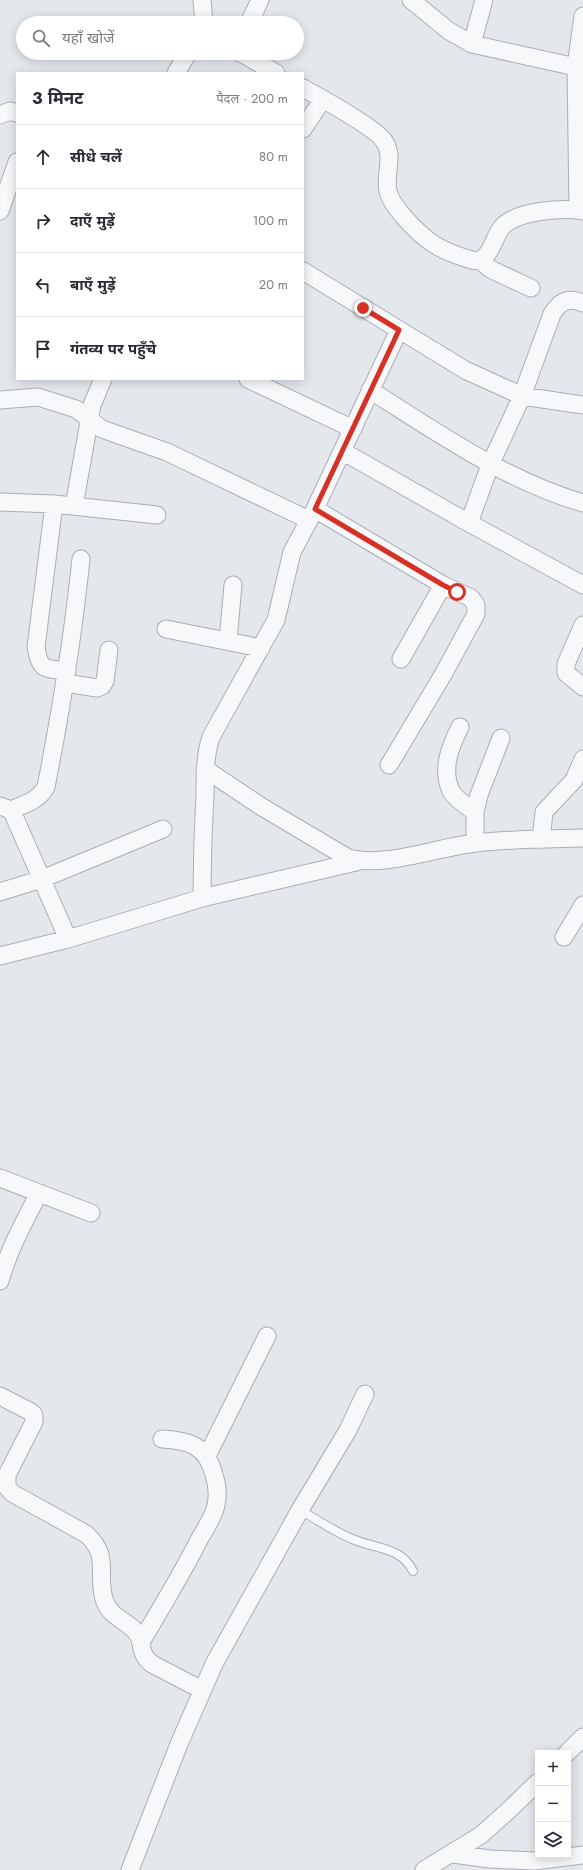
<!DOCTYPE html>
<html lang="hi">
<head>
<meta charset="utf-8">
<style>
	:root { --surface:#fff; --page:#f2f2f3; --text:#2b2b33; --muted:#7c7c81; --line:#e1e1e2 }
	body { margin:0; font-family:Jost,"Noto Sans Devanagari",sans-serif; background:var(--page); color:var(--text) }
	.controls { position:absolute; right:12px; bottom:12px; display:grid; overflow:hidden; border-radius:0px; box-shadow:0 2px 10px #0003 }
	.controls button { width:36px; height:36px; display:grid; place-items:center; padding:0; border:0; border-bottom:1px solid var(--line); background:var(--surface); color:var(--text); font:20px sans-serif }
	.stop { position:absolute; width:12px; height:12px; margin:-9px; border:3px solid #d93025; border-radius:50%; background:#fff }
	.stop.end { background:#d93025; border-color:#fff; box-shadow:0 1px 4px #0008 }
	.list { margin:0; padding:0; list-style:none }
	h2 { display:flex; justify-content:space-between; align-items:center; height:52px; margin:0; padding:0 16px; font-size:17px }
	h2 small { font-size:13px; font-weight:400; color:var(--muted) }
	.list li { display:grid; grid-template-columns:26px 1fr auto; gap:12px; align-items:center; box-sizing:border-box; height:64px; padding:0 16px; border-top:1px solid var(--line) }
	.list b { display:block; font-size:15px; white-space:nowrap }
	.list em { font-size:13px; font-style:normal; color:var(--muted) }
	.icon { flex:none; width:22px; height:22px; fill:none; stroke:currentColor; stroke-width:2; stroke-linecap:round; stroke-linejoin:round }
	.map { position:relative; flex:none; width:583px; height:1870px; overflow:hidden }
	.search { position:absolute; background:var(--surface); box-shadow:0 2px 10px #0003; left:16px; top:16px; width:288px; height:44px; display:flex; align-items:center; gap:10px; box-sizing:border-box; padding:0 14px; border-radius:22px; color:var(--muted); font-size:15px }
	.panel { position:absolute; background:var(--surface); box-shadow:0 2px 10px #0003; left:16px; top:72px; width:288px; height:308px; border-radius:0px }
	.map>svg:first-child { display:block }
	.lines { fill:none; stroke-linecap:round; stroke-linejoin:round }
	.lane-casing { stroke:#a9aeb7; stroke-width:10 }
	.street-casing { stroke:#a9aeb7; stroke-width:19 }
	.lane { stroke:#f7f8fa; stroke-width:8 }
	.street { stroke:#f7f8fa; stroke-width:17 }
	.route { stroke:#d93025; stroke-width:5 }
</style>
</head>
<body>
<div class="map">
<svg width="583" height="1870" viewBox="0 0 583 1870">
	<rect width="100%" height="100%" fill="#e4e7ec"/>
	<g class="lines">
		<defs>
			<path id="lane" d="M 300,1510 C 318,1520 336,1533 355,1540 C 377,1549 401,1547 413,1571"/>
			<path id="street" d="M 202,0 L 204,23
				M 411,0 L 449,31 L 472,44 L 576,67
				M 249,23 L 260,0
				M 472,44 L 484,0
				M 241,53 L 276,73
				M 176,73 L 188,53
				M 303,88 C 319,97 376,128 384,141 C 395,157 384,175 388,191 C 391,206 416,231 428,240 C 439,249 458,256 472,260 C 490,265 493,237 502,227 C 516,211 563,207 583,211
				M 0,115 L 10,111 L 17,113
				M 303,129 L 323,99
				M 578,210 L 576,67 L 583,16
				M 0,211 L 17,162
				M 480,260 L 490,269 L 531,288
				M 303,271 L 465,370 L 522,396 L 583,405
				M 248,379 L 353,429
				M 370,390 C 438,433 505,480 583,503
				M 0,400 L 38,397 L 76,409 L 102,429 L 167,452 L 309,520
				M 342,451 L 469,523 L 583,585
				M 0,502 L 54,504 L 157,515
				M 54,504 L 36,647 C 40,672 45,668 67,671
				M 74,506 L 92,405 L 103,379
				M 315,509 L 443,585 L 471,598 L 476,605 L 476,614 L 444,673 L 389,765
				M 469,523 L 490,465 L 522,396 L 552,314 C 560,301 568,297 583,303
				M 583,625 L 566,664 L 566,673 L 583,687
				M 166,629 L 261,648
				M 228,641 L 233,585
				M 401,659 L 443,585
				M 65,683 L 97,688 L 102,686 L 105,681 L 109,650
				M 460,727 C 450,747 441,769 451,791 C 456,800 467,806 475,812
				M 205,769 L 262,807 L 348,858 C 386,868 437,847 476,843 C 511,839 547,839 583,838
				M 0,806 L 11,810 L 14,816 L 68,939
				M 11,810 C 25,804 38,801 46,787 C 61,711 73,636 81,559
				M 541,840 L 544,812 L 574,780 L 583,759
				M 475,843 L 475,812 L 479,795 L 501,738
				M 0,892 L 42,879 L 163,829
				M 202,898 C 202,863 203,828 205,793 C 205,774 205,755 211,737 L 276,620 L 292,552 L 313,513 L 399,330
				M 564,937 L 583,905
				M 0,956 L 68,939 L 202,898 L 360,861
				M 0,1178 L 91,1213
				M 0,1281 C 9,1249 24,1222 39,1193
				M 0,1396 L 31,1412 L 34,1415 L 34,1422 L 7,1475 L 7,1487 L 12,1493 L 86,1534 C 112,1557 95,1575 105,1602 C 111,1617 127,1621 136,1632 C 145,1643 137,1652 152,1664 L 202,1690
				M 207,1456 L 267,1336
				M 141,1642 C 161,1608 182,1574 200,1538 C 206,1528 214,1516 216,1505 C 218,1496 217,1484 214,1475 C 207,1446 189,1440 162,1439
				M 567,1753 L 583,1737
				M 453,1854 L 490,1859 L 534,1861 L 583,1855
				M 130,1870 L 179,1744 L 214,1664 L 300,1510 L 348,1430 L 365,1394
				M 424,1870 L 481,1835 L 509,1810 L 538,1782"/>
		</defs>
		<use href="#lane" class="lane-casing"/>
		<use href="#street" class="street-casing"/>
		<use href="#lane" class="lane"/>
		<use href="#street" class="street"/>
	</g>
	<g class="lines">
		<path class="route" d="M 363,308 L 399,330 L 315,509 L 443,585 L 457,592"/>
	</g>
</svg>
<div class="controls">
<button>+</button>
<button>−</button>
<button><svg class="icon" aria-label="layers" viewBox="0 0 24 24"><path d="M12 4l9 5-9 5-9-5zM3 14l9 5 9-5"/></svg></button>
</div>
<div class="stop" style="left:457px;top:592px"></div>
<div class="stop end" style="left:363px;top:308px"></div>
<div class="search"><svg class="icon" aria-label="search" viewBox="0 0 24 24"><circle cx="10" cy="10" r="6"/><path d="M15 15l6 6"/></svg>यहाँ खोजें</div>
<section class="panel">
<h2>3 मिनट<small>पैदल · 200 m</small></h2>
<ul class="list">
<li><svg class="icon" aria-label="ahead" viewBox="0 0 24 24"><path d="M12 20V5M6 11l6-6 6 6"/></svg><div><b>सीधे चलें</b></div><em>80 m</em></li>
<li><svg class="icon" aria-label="right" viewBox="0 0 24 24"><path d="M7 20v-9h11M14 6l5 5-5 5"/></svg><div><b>दाएँ मुड़ें</b></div><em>100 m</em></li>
<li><svg class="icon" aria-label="left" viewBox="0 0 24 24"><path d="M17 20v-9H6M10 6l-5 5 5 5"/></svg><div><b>बाएँ मुड़ें</b></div><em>20 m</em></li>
<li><svg class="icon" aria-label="arrive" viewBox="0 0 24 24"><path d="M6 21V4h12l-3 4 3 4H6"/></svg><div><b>गंतव्य पर पहुँचे</b></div></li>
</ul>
</section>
</div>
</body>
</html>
